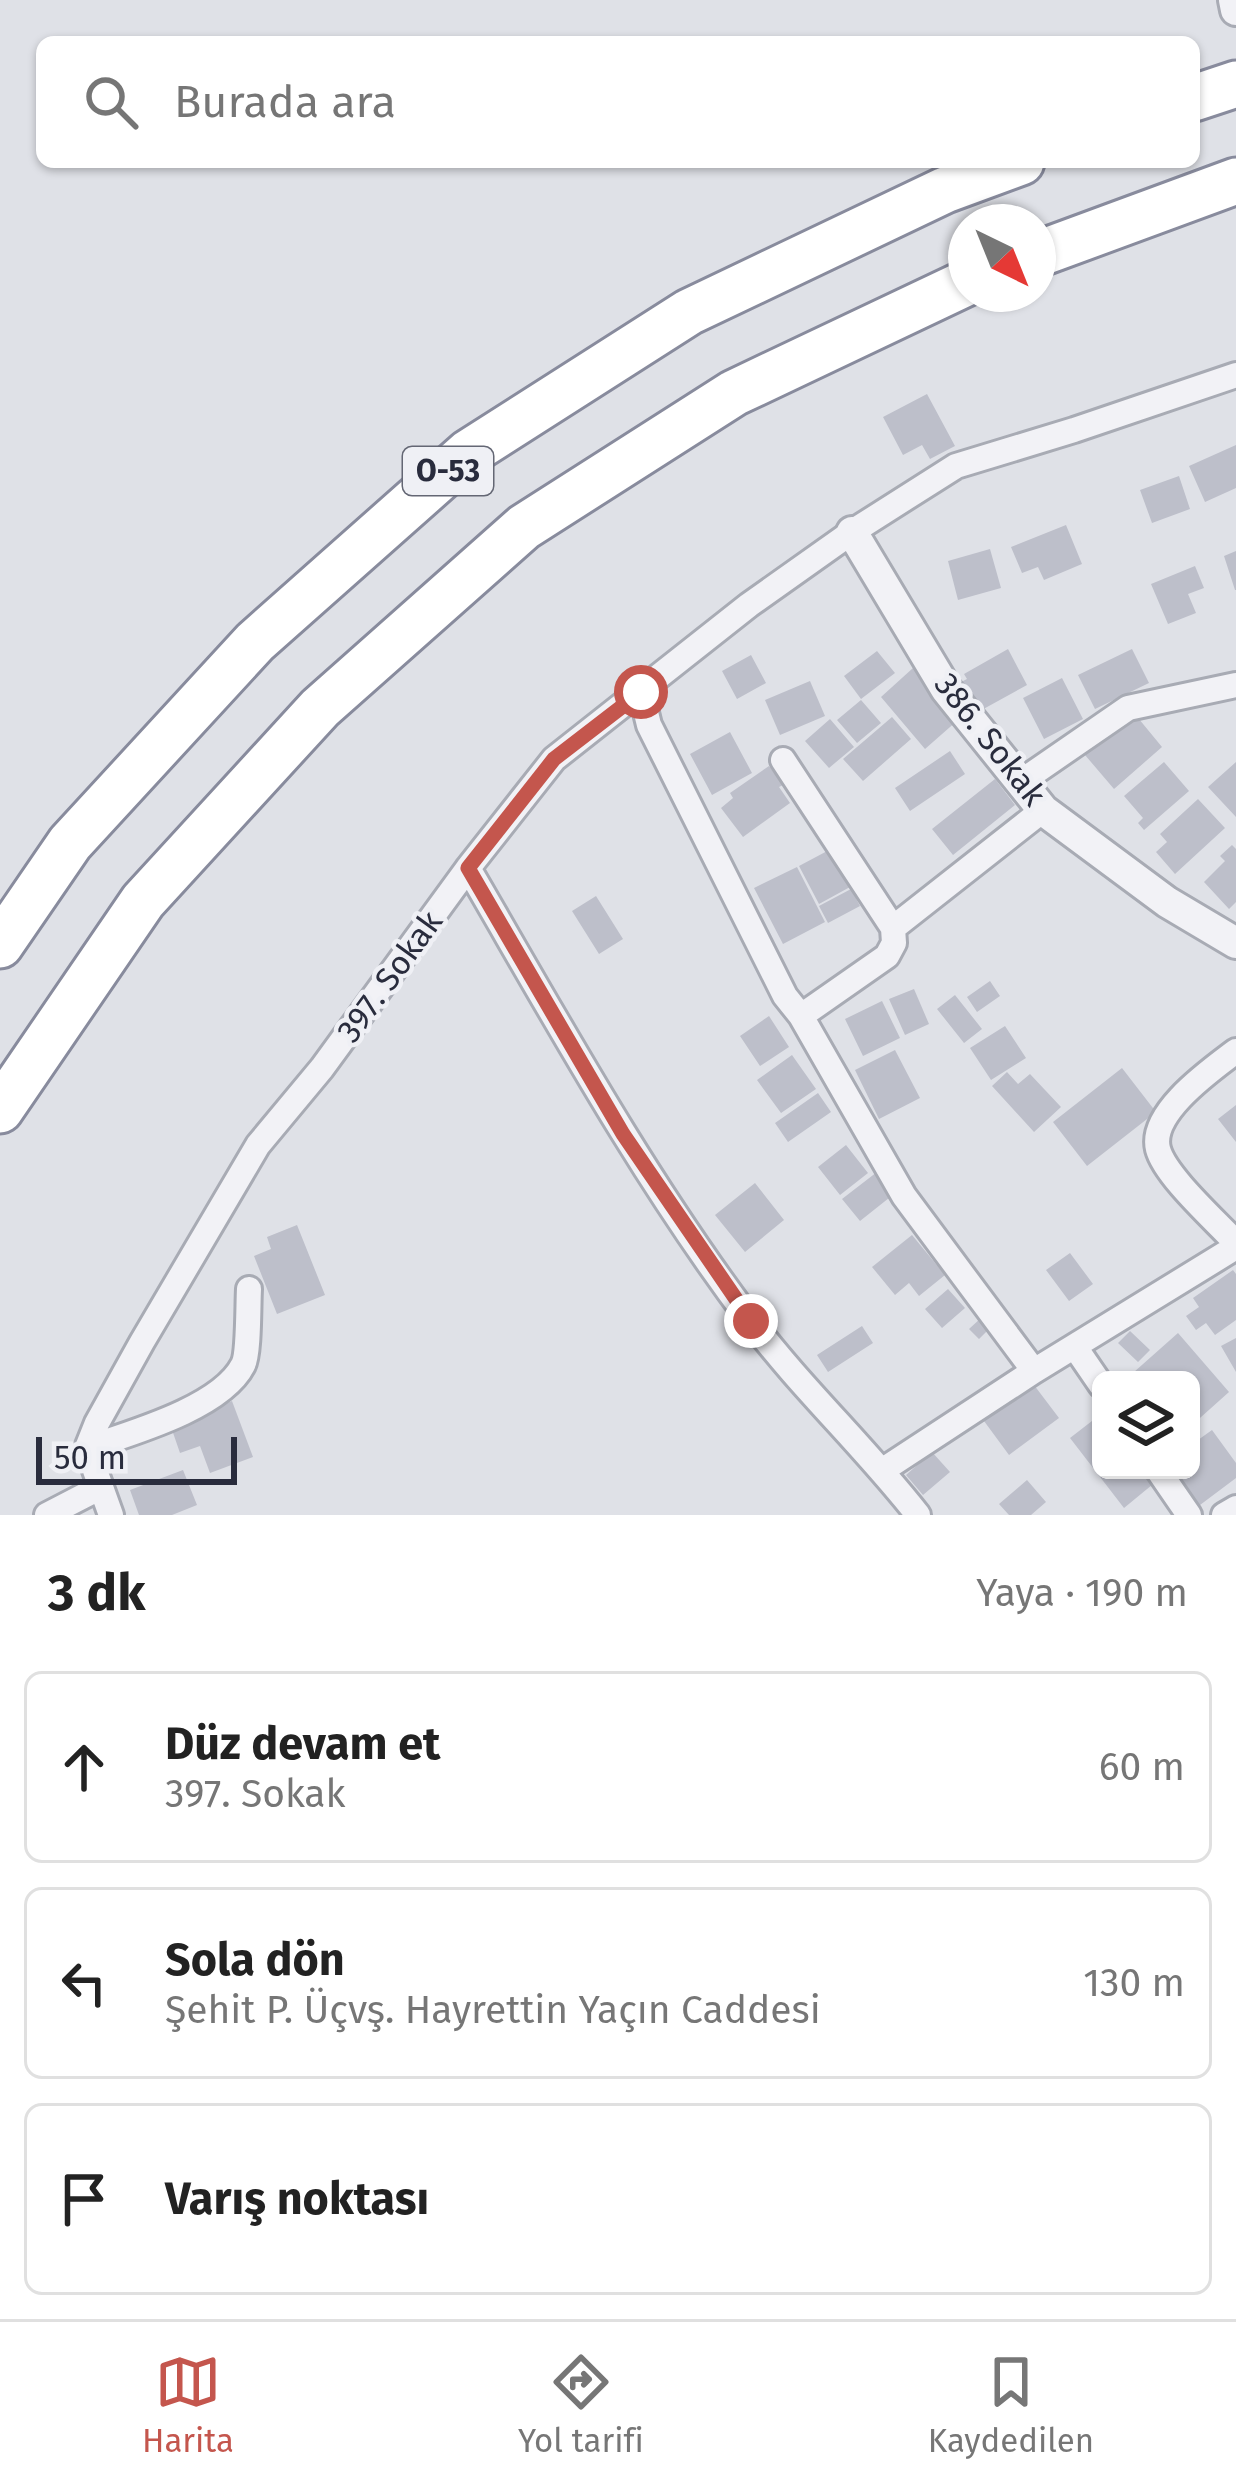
<!DOCTYPE html>
<html lang="tr">
<head>
<meta charset="utf-8">
<style>
	:root { --surface:#fff; --page:#f6f6f6; --text:#222; --muted:#767676; --line:#e0e0e0; --accent:#c4564d }
	body { margin:0; font-family:"Fira Sans",sans-serif; background:var(--page); color:var(--text) }
	.controls { position:absolute; right:36px; bottom:36px; display:grid; overflow:hidden; border-radius:18px; box-shadow:0 3px 9px #0004 }
	.controls button { width:108px; height:108px; display:grid; place-items:center; padding:0; border:0; border-bottom:3px solid var(--line); background:var(--surface); color:var(--text); font:60px sans-serif }
	.compass { position:absolute; left:948px; top:204px; width:108px; height:108px; border-radius:50%; background:var(--surface); box-shadow:0 3px 9px #0004; rotate:137deg }
	.scale { position:absolute; left:36px; bottom:30px; width:201px; box-sizing:border-box; padding-left:12px; border:6px solid #292c3d; border-top:0; font-size:33px; line-height:42px; white-space:nowrap; color:#292c3d; -webkit-text-stroke:9px #eff0f5; paint-order:stroke }
	.stop { position:absolute; width:36px; height:36px; margin:-27px; border:9px solid #c4564d; border-radius:50%; background:#fff }
	.stop.end { background:#c4564d; border-color:#fff; box-shadow:0 3px 12px #0008 }
	.list { margin:0; padding:0; list-style:none }
	h2 { display:flex; justify-content:space-between; align-items:center; height:156px; margin:0; padding:0 48px; font-size:51px }
	h2 small { font-size:39px; font-weight:400; color:var(--muted) }
	.list li { display:grid; grid-template-columns:78px 1fr auto; gap:36px; align-items:center; box-sizing:border-box; height:192px; margin:0 24px 24px; padding:0 24px; border:3px solid var(--line); border-radius:18px }
	.list b { display:block; font-size:45px; white-space:nowrap }
	.list p { margin:0; font-size:39px; white-space:nowrap; color:var(--muted) }
	.list em { font-size:39px; font-style:normal; color:var(--muted) }
	.icon { flex:none; width:66px; height:66px; fill:none; stroke:currentColor; stroke-width:2; stroke-linecap:round; stroke-linejoin:round }
	.map { position:relative; flex:none; width:1236px; height:1515px; overflow:hidden }
	.search { position:absolute; background:var(--surface); box-shadow:0 3px 9px #0004; left:36px; right:36px; top:36px; height:132px; display:flex; align-items:center; gap:30px; box-sizing:border-box; padding:0 42px; border-radius:18px; color:var(--muted); font-size:45px }
	.sheet { height:804px; background:var(--surface) }
	nav { display:flex; justify-content:space-around; align-items:center; box-sizing:border-box; height:168px; border-top:3px solid var(--line); background:var(--surface); font-size:33px; color:var(--muted) }
	nav a { display:grid; justify-items:center; gap:6px }
	nav .on { color:var(--accent) }
	.map>svg:first-child { display:block }
	.building { fill:#bdbfca }
	.lines { fill:none; stroke-linecap:round; stroke-linejoin:round }
	.minor-casing { stroke:#a8abb4; stroke-width:30 }
	.tertiary-casing { stroke:#a8abb4; stroke-width:36 }
	.motorway-casing { stroke:#888b9d; stroke-width:51 }
	.minor { stroke:#f2f2f6; stroke-width:24 }
	.tertiary { stroke:#f2f2f6; stroke-width:30 }
	.motorway { stroke:#fff; stroke-width:45 }
	.route { stroke:#c4564d; stroke-width:15 }
	.labels { text-anchor:middle; stroke-width:9; stroke-linejoin:round; paint-order:stroke }
	.shield { fill:#eff0f5; stroke:#646774; stroke-width:3 }
	.shield-label { font-size:30px; font-weight:bold; fill:#292c3d }
	.street-label { font-size:33px; fill:#292c3d; stroke:#eff0f5 }
</style>
</head>
<body>
<div class="map">
<svg width="1236" height="1515" viewBox="0 0 1236 1515">
	<rect width="100%" height="100%" fill="#dfe1e7"/>
	<path class="building" d="M 927,394 L 955,446 L 930,459 L 922,445 L 903,455 L 883,417 Z
		M 1236,445 L 1236,488 L 1205,502 L 1189,466 Z
		M 1179,476 L 1190,509 L 1152,523 L 1140,490 Z
		M 1066,525 L 1082,564 L 1044,580 L 1038,567 L 1022,573 L 1011,547 Z
		M 990,549 L 1001,588 L 958,600 L 948,561 Z
		M 1236,551 L 1236,590 L 1235,590 L 1224,556 Z
		M 1195,566 L 1204,588 L 1188,594 L 1196,613 L 1168,624 L 1151,584 Z
		M 1008,649 L 1027,685 L 978,712 L 961,682 L 967,679 L 964,674 Z
		M 1132,649 L 1149,683 L 1095,709 L 1078,675 Z
		M 877,651 L 895,673 L 861,699 L 844,676 Z
		M 751,655 L 766,683 L 737,699 L 722,671 Z
		M 913,668 L 958,720 L 925,749 L 881,697 Z
		M 1062,678 L 1083,719 L 1044,739 L 1023,698 Z
		M 810,681 L 825,716 L 780,735 L 765,700 Z
		M 861,700 L 881,723 L 857,743 L 837,720 Z
		M 1134,713 L 1162,747 L 1114,789 L 1085,755 Z
		M 892,717 L 911,739 L 863,781 L 843,759 Z
		M 830,719 L 854,747 L 829,768 L 805,741 Z
		M 730,732 L 752,773 L 712,795 L 690,754 Z
		M 950,751 L 965,774 L 910,811 L 895,788 Z
		M 1164,762 L 1189,791 L 1144,830 L 1138,823 L 1143,818 L 1124,796 Z
		M 1236,762 L 1236,817 L 1208,787 Z
		M 769,766 L 783,785 L 779,787 L 790,803 L 743,837 L 721,808 L 733,798 L 730,793 Z
		M 995,779 L 1015,805 L 953,855 L 932,829 Z
		M 1198,799 L 1225,828 L 1175,874 L 1156,852 L 1167,842 L 1160,834 Z
		M 1232,845 L 1236,849 L 1236,902 L 1229,909 L 1204,882 L 1225,861 L 1220,856 Z
		M 831,849 L 850,887 L 819,904 L 799,866 Z
		M 797,867 L 825,922 L 783,944 L 754,888 Z
		M 851,889 L 860,906 L 828,923 L 819,906 Z
		M 596,896 L 623,939 L 599,954 L 572,911 Z
		M 990,981 L 1000,996 L 977,1012 L 967,997 Z
		M 914,989 L 929,1024 L 905,1035 L 889,999 Z
		M 955,995 L 982,1029 L 964,1043 L 937,1009 Z
		M 882,1001 L 900,1038 L 863,1056 L 845,1019 Z
		M 769,1016 L 789,1047 L 760,1066 L 740,1036 Z
		M 1005,1026 L 1026,1058 L 991,1080 L 970,1048 Z
		M 895,1050 L 920,1098 L 879,1119 L 855,1070 Z
		M 792,1055 L 816,1089 L 781,1113 L 757,1080 Z
		M 1122,1068 L 1156,1112 L 1087,1166 L 1053,1122 Z
		M 1007,1072 L 1018,1084 L 1030,1074 L 1061,1107 L 1034,1132 L 992,1086 Z
		M 818,1093 L 831,1112 L 788,1142 L 775,1123 Z
		M 1236,1105 L 1236,1142 L 1218,1119 Z
		M 846,1145 L 868,1173 L 840,1195 L 818,1167 Z
		M 877,1172 L 894,1194 L 860,1221 L 842,1199 Z
		M 755,1183 L 784,1220 L 745,1252 L 715,1215 Z
		M 297,1225 L 325,1295 L 277,1314 L 254,1256 L 271,1249 L 267,1237 Z
		M 912,1235 L 945,1275 L 919,1296 L 909,1283 L 895,1295 L 872,1267 Z
		M 1070,1253 L 1093,1284 L 1069,1301 L 1046,1270 Z
		M 1233,1270 L 1236,1274 L 1236,1320 L 1215,1335 L 1206,1323 L 1196,1330 L 1186,1316 L 1199,1307 L 1193,1298 Z
		M 948,1289 L 965,1308 L 942,1328 L 925,1309 Z
		M 981,1318 L 991,1327 L 979,1339 L 969,1329 Z
		M 862,1326 L 873,1343 L 828,1372 L 817,1355 Z
		M 1130,1331 L 1150,1350 L 1138,1362 L 1118,1343 Z
		M 1178,1333 L 1229,1392 L 1191,1426 L 1191,1380 L 1125,1380 Z
		M 1236,1338 L 1236,1372 L 1221,1346 Z
		M 1034,1385 L 1059,1418 L 1009,1455 L 984,1421 Z
		M 232,1401 L 253,1457 L 210,1473 L 200,1446 L 180,1453 L 170,1424 Z
		M 1101,1414 L 1101,1470 L 1150,1470 L 1158,1480 L 1124,1508 L 1070,1438 Z
		M 1212,1430 L 1236,1463 L 1236,1478 L 1196,1508 L 1167,1470 L 1191,1470 L 1191,1445 Z
		M 932,1452 L 950,1472 L 923,1495 L 906,1475 Z
		M 183,1470 L 197,1505 L 172,1515 L 139,1515 L 130,1490 Z
		M 1027,1480 L 1046,1502 L 1031,1515 L 1009,1515 L 999,1504 Z"/>
	<g class="lines">
		<defs>
			<path id="minor" d="M 641,692 L 649,725 L 785,996 L 801,1016 L 904,1196 L 1034,1371
				M 783,760 L 893,928 L 894,943 L 887,956 L 801,1016
				M 1022,781 L 1128,708 L 1236,685
				M 468,868 C 557,1021 643,1178 750,1320 C 802,1389 865,1447 918,1515
				M 893,928 L 1043,810
				M 1236,1051 C 1211,1070 1149,1113 1158,1149 C 1165,1176 1216,1221 1236,1243
				M 1075,1347 L 1101,1385
				M 87,1448 C 131,1433 221,1408 243,1365 C 249,1354 248,1305 249,1289
				M 883,1470 L 1034,1371 L 1236,1247
				M 1158,1470 L 1189,1515
				M 47,1515 L 101,1487
				M 111,1515 L 87,1448 L 97,1423 L 142,1342 L 258,1145 L 322,1068 L 468,868 L 554,759 L 749,605 L 852,532 L 956,466 L 1074,430 L 1236,375
				M 1224,1515 L 1236,1508"/>
			<path id="tertiary" d="M 1234,0 L 1236,10
				M 852,532 L 946,689 L 1043,810 L 1167,902 L 1236,943"/>
			<path id="motorway" d="M 1194,98 L 1236,84
				M 1038,254 L 1236,181
				M 0,945 L 70,843 L 255,642 L 468,453 L 689,312 L 945,190 L 1021,162
				M 0,1110 L 143,901 L 320,708 L 524,527 L 734,393 L 966,283"/>
		</defs>
		<use href="#minor" class="minor-casing"/>
		<use href="#tertiary" class="tertiary-casing"/>
		<use href="#motorway" class="motorway-casing"/>
		<use href="#minor" class="minor"/>
		<use href="#tertiary" class="tertiary"/>
		<use href="#motorway" class="motorway"/>
	</g>
	<g class="lines">
		<path class="route" d="M 641,692 L 554,759 L 468,868 L 623,1134 L 751,1321"/>
	</g>
	<g class="labels">
		<rect class="shield" x="403" y="447" width="90" height="48" rx="9"/>
		<g class="shield-label">
			<text x="448" y="481">O-53</text>
		</g>
		<g class="street-label">
			<text transform="translate(991 739) rotate(52)" y="12">386. Sokak</text>
			<text transform="translate(389 976) rotate(-54)" y="12">397. Sokak</text>
		</g>
	</g>
</svg>
<div class="controls">
<button><svg class="icon" aria-label="layers" viewBox="0 0 24 24"><path d="M12 4l9 5-9 5-9-5zM3 14l9 5 9-5"/></svg></button>
</div>
<svg class="compass" viewBox="-18 -18 36 36"><path d="M0-13l5 13h-10z" fill="#e53935"/><path d="M0 13l5-13h-10z" fill="#767676"/></svg>
<div class="scale">50 m</div>
<div class="stop" style="left:641px;top:692px"></div>
<div class="stop end" style="left:751px;top:1321px"></div>
<div class="search"><svg class="icon" aria-label="search" viewBox="0 0 24 24"><circle cx="10" cy="10" r="6"/><path d="M15 15l6 6"/></svg>Burada ara</div>
</div>
<section class="sheet">
<h2>3 dk<small>Yaya · 190 m</small></h2>
<ul class="list">
<li><svg class="icon" aria-label="ahead" viewBox="0 0 24 24"><path d="M12 20V5M6 11l6-6 6 6"/></svg><div><b>Düz devam et</b><p>397. Sokak</p></div><em>60 m</em></li>
<li><svg class="icon" aria-label="left" viewBox="0 0 24 24"><path d="M17 20v-9H6M10 6l-5 5 5 5"/></svg><div><b>Sola dön</b><p>Şehit P. Üçvş. Hayrettin Yaçın Caddesi</p></div><em>130 m</em></li>
<li><svg class="icon" aria-label="arrive" viewBox="0 0 24 24"><path d="M6 21V4h12l-3 4 3 4H6"/></svg><div><b>Varış noktası</b></div></li>
</ul>
</section>
<nav>
<a class="on"><svg class="icon" aria-label="map" viewBox="0 0 24 24"><path d="M3 6l6-2 6 2 6-2v14l-6 2-6-2-6 2zM9 4v14M15 6v14"/></svg>Harita</a>
<a><svg class="icon" aria-label="directions" viewBox="0 0 24 24"><path d="M12 3l9 9-9 9-9-9zM9 14v-3h6M13 9l2 2-2 2"/></svg>Yol tarifi</a>
<a><svg class="icon" aria-label="saved" viewBox="0 0 24 24"><path d="M7 4h10v16l-5-4-5 4z"/></svg>Kaydedilen</a>
</nav>
</body>
</html>
